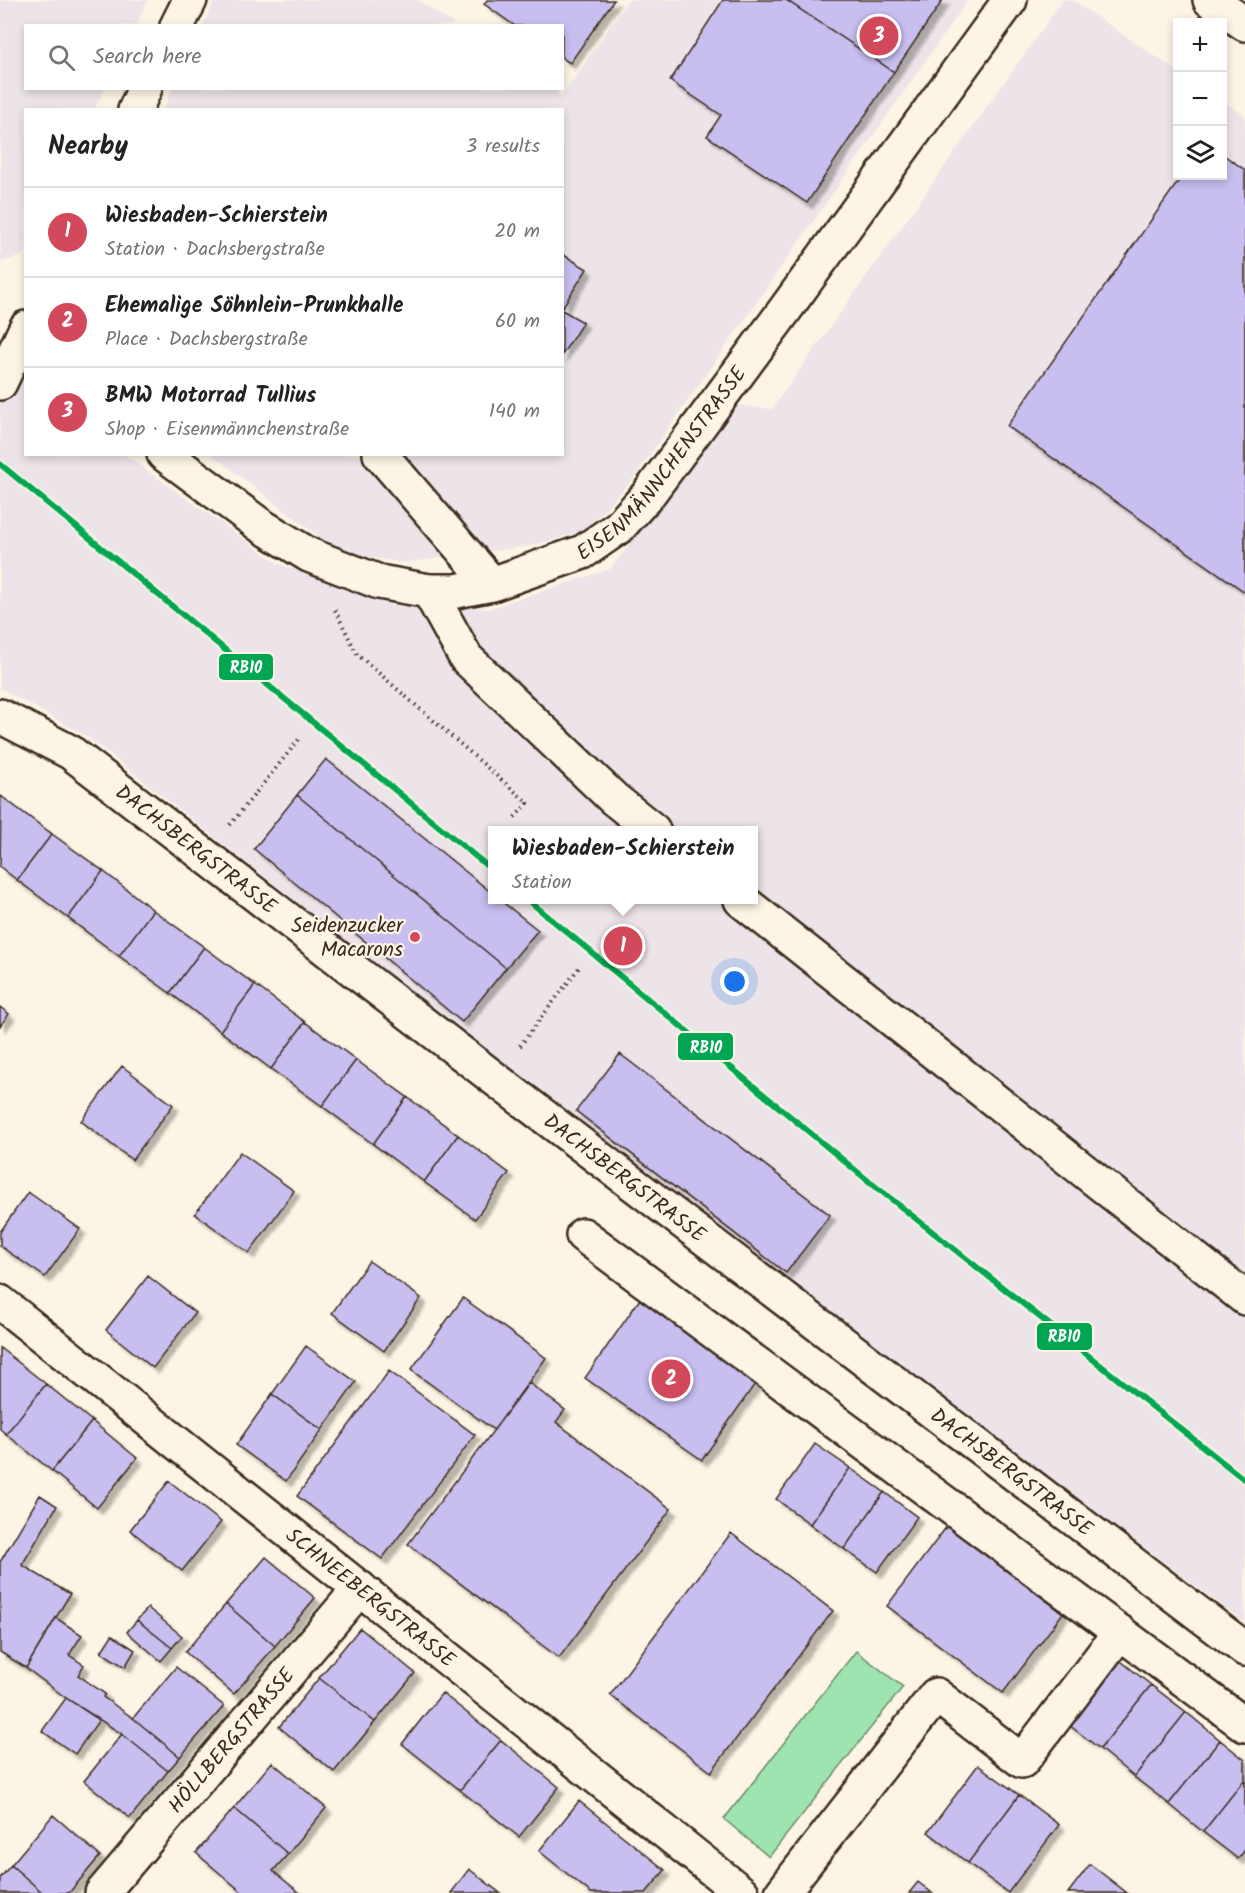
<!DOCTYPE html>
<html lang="en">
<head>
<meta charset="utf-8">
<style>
	:root { --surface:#fff; --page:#f6f6f6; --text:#222; --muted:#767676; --line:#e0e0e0; --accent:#d1495b }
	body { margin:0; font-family:Kalam,sans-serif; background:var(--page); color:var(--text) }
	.controls { position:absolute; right:18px; top:18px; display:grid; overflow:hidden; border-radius:0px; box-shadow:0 3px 9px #0003 }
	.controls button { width:54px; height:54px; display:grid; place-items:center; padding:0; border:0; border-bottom:2px solid var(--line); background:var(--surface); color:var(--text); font:30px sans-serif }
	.you { position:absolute; left:735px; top:982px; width:21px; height:21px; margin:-15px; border:4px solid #fff; border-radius:50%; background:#1a73e8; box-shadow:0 0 0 9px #1a73e833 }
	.badge { display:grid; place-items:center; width:39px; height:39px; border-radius:50%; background:var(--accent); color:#fff; font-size:20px; font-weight:700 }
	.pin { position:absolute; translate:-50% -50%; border:3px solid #fff; box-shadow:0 2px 6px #0006 }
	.popup { position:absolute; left:488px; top:826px; width:270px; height:78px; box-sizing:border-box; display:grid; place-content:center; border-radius:0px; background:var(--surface); filter:drop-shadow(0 2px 4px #0005); font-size:20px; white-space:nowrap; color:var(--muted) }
	.popup b { font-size:22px; color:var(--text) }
	.popup::after { content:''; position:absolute; left:50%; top:100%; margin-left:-12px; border:12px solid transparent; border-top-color:var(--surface) }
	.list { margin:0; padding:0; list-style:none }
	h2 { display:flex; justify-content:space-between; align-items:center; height:78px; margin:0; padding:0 24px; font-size:26px }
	h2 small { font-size:20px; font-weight:400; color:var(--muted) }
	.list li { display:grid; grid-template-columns:39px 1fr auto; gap:18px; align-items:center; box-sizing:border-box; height:90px; padding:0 24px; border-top:2px solid var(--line) }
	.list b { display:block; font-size:22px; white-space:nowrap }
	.list p { margin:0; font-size:20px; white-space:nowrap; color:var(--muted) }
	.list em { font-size:20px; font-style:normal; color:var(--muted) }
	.icon { flex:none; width:33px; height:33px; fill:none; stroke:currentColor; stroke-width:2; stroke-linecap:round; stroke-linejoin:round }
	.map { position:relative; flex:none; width:1245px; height:1893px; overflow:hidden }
	.search { position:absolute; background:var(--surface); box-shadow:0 3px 9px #0003; left:24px; top:24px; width:540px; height:66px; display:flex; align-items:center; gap:15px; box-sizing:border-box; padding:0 21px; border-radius:0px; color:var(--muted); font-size:22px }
	.panel { position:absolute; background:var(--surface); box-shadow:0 3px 9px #0003; left:24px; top:108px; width:540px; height:348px; border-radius:0px }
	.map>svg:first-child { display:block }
	.built { fill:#ece4e8; fill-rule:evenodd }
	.green { fill:#9ee4b0; stroke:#6c8767; stroke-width:1.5 }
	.building { fill:#c8bef0; stroke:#3b2a1e; stroke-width:1.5; filter:url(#shadow) }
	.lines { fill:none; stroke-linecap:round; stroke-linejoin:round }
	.minor-casing { stroke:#3b2a1e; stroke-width:38 }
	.path { stroke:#3b2a1e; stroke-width:4; stroke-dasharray:1.5 4.5; stroke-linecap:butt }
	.minor { stroke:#fcf5e5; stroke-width:33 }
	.rail-1-casing { stroke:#fcf5e5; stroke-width:10 }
	.rail-1 { stroke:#00a651; stroke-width:6 }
	.poi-dot { fill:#d1495b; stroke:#fcf5e5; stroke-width:2 }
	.labels { text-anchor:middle; stroke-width:4.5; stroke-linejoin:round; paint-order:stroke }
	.street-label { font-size:21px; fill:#3b2a1e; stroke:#fcf5e5 }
	.poi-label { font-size:21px; fill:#3b2a1e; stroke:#fcf5e5; text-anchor:end }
	.line-badge { stroke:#fcf5e5; stroke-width:2 }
	.badge-label { font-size:16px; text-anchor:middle; font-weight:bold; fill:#fff }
</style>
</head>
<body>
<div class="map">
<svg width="1245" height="1893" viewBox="0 0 1245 1893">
	<defs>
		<filter id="shadow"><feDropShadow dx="5.5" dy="5.5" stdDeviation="1.5" flood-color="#0004"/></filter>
	</defs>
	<rect width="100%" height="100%" fill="#fcf5e5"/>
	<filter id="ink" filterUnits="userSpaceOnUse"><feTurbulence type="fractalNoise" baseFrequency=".0167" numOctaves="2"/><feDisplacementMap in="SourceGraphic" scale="12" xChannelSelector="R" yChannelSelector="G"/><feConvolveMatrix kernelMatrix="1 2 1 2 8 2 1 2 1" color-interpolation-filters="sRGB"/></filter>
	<g filter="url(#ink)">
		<path class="built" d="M 0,0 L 148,0 L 136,25 L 26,26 L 26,88 L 105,89 L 94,109 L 26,110 L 25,250 L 22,256 L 1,262 Z
			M 215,0 L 417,0 L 456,25 L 203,25 Z
			M 628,0 L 968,0 L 633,479 L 584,531 L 530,546 L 403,563 L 338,551 L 212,455 L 562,454 L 562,110 L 163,110 L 173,88 L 551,88 L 562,96 Z
			M 1063,0 L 1072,0 L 1177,71 L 1178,176 L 1222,176 L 1223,101 L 1245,116 L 1245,1623 L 545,1098 L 85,735 L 0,688 L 0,360 L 25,381 L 26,454 L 125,455 L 279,564 L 383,600 L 488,609 L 610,569 L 739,405 L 772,409 ZM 492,830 L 754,830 L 754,900 L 492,900 Z"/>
		<path class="green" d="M 856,1651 L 903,1687 L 769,1857 L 724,1819 Z"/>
		<path class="building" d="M 487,0 L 614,0 L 570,63 L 562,58 L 562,26 L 515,26 L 484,4 Z
			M 723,0 L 786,0 L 894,72 L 807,203 L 707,136 L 721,115 L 670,81 Z
			M 786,0 L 943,0 L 894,72 Z
			M 1222,154 L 1245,170 L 1245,592 L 1007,426 L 1182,176 L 1222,176 Z
			M 562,254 L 587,269 L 562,308 Z
			M 562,310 L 583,322 L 562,355 Z
			M 326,759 L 492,893 L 492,900 L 500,900 L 538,930 L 506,968 L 297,795 Z
			M 297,795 L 506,968 L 462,1022 L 254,849 Z
			M 1,796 L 52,834 L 17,880 L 0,867 Z
			M 52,834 L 103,871 L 68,918 L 17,880 Z
			M 103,871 L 153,910 L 119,956 L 68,918 Z
			M 153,910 L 204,947 L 170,993 L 119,956 Z
			M 204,947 L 255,985 L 220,1031 L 170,993 Z
			M 255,985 L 305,1022 L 271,1069 L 220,1031 Z
			M 0,1007 L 9,1014 L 0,1026 Z
			M 305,1022 L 356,1060 L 322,1106 L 271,1069 Z
			M 620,1054 L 830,1215 L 786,1273 L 576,1111 Z
			M 356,1060 L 407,1097 L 373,1144 L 322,1106 Z
			M 122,1066 L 173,1105 L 132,1160 L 81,1121 Z
			M 407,1097 L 458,1135 L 424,1182 L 373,1144 Z
			M 458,1135 L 509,1173 L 475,1219 L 424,1182 Z
			M 240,1152 L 294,1191 L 249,1253 L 195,1214 Z
			M 28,1192 L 80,1229 L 45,1277 L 0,1246 L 0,1232 Z
			M 369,1261 L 421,1298 L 384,1351 L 332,1313 Z
			M 148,1276 L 195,1313 L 153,1368 L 106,1330 Z
			M 463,1298 L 546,1358 L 494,1430 L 411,1370 Z
			M 640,1299 L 757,1381 L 702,1460 L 585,1378 Z
			M 306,1346 L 356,1382 L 322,1430 L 272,1394 Z
			M 0,1348 L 46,1384 L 6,1434 L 0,1429 Z
			M 389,1371 L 475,1435 L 382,1559 L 297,1496 Z
			M 529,1383 L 565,1410 L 556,1422 L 671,1509 L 559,1658 L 408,1544 Z
			M 46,1384 L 92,1421 L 52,1471 L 6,1434 Z
			M 272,1394 L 322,1430 L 286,1481 L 236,1445 Z
			M 92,1421 L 137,1458 L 97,1508 L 52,1471 Z
			M 815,1444 L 850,1468 L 810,1524 L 776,1499 Z
			M 850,1468 L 884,1492 L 844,1549 L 810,1524 Z
			M 169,1481 L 221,1522 L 182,1571 L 130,1530 Z
			M 884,1492 L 917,1517 L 877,1572 L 844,1549 Z
			M 40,1495 L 57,1506 L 22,1565 L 70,1594 L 26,1668 L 0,1652 L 0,1562 Z
			M 947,1526 L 1063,1613 L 1003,1693 L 887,1606 Z
			M 731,1533 L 833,1611 L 711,1772 L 610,1695 Z
			M 266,1557 L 315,1598 L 275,1646 L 226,1604 Z
			M 226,1604 L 275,1646 L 234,1694 L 185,1652 Z
			M 148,1608 L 182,1636 L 172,1648 L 137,1620 Z
			M 56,1618 L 82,1635 L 69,1655 L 84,1665 L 78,1675 L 105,1694 L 103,1697 L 133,1718 L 180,1757 L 168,1771 L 122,1734 L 66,1698 L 26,1668 Z
			M 137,1620 L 172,1648 L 161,1661 L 127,1632 Z
			M 360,1628 L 415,1673 L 375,1722 L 319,1678 Z
			M 112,1635 L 135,1650 L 125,1667 L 101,1652 Z
			M 1117,1658 L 1151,1685 L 1100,1749 L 1065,1722 Z
			M 176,1667 L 224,1706 L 180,1757 L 133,1718 Z
			M 319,1678 L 375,1722 L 334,1772 L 279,1727 Z
			M 1151,1685 L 1186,1712 L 1134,1777 L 1100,1749 Z
			M 442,1693 L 501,1740 L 460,1790 L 402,1744 Z
			M 66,1698 L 99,1720 L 75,1754 L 42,1731 Z
			M 1186,1712 L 1220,1740 L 1169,1804 L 1134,1777 Z
			M 122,1734 L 168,1771 L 130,1818 L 84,1781 Z
			M 501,1740 L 559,1787 L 519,1837 L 460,1790 Z
			M 1220,1740 L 1245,1760 L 1245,1779 L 1203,1832 L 1169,1804 Z
			M 272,1762 L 326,1808 L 288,1854 L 234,1808 Z
			M 978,1765 L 1019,1795 L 968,1863 L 928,1832 Z
			M 1245,1779 L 1245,1850 L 1238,1859 L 1203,1832 Z
			M 1019,1795 L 1059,1825 L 1008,1893 L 968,1863 Z
			M 579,1801 L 665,1870 L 646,1893 L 591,1893 L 539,1851 Z
			M 234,1808 L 288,1854 L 273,1871 L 300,1893 L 243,1893 L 196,1853 Z
			M 53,1815 L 100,1856 L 69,1893 L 43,1893 L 11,1865 Z
			M 1090,1864 L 1127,1893 L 1068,1893 Z
			M 11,1865 L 43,1893 L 0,1893 L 0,1878 Z
			M 469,1869 L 500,1893 L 451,1893 Z
			M 918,1882 L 932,1893 L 909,1893 Z"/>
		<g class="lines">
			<defs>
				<g id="minor">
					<path d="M 1210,0 L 1245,24"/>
					<path d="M 177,26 L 190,0"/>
					<path d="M 135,110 L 145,88"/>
					<path d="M 0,383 L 26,328"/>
					<path id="s1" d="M 164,454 L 260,525 L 309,555 L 379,582 L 429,591 L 456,591 L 492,584 L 583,552 L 619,527 L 647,496 L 779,318 L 1010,0"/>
					<path d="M 380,454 L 492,584"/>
					<path d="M 429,591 L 466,658 L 614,799 L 653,830"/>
					<path id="s2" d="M 0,716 L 70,752 L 495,1079 L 1245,1649"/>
					<path d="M 741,900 L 1245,1298"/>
					<path d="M 583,1235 L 1245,1725"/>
					<path id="s3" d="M 0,1302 L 742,1893"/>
					<path id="s4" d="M 102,1893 L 360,1588"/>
					<path d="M 782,1893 L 936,1695 L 1022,1761 L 1120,1632"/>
				</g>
			</defs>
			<use href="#minor" class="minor-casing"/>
			<path class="path" d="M 335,610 L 357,654 L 528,803 L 513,819
				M 230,825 L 300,738
				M 520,1046 L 581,965"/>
			<use href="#minor" class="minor"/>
			<defs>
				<path id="rail-1" d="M 0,464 L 492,870
					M 528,900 L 866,1179 L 1245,1480"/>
			</defs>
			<use href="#rail-1" class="rail-1-casing"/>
			<use href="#rail-1" class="rail-1"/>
		</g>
	</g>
	<circle class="poi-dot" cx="415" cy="937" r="6"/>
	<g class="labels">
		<g class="street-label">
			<text dy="7" stroke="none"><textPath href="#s1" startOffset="582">EISENMÄNNCHENSTRASSE</textPath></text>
			<text dy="7" stroke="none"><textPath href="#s2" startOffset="238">DACHSBERGSTRASSE</textPath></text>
			<text dy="7" stroke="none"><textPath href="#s2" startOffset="778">DACHSBERGSTRASSE</textPath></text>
			<text dy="7" stroke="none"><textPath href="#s2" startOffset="1264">DACHSBERGSTRASSE</textPath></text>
			<text dy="7" stroke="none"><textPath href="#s3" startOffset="474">SCHNEEBERGSTRASSE</textPath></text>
			<text dy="7" stroke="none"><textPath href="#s4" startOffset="200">HÖLLBERGSTRASSE</textPath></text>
		</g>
		<g class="poi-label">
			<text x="403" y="932">Seidenzucker<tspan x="403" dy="24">Macarons</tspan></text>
		</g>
	</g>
	<g class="line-badge">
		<rect x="218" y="653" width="56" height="28" rx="6" fill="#00a651"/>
		<rect x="677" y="1032" width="57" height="29" rx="6" fill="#00a651"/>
		<rect x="1036" y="1322" width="57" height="29" rx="6" fill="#00a651"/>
	</g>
	<g class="badge-label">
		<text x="246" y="673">RB10</text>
		<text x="706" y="1053">RB10</text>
		<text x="1064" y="1342">RB10</text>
	</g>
</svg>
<div class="controls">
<button>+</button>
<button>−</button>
<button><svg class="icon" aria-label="layers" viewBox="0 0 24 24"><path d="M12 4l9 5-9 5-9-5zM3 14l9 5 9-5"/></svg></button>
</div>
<div class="you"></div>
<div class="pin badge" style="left:623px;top:946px">1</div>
<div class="popup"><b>Wiesbaden-Schierstein</b>Station</div>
<div class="pin badge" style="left:671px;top:1379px">2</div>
<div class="pin badge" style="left:879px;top:36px">3</div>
<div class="search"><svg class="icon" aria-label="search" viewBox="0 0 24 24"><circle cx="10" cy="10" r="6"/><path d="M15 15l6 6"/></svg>Search here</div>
<section class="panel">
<h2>Nearby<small>3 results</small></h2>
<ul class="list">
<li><span class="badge">1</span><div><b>Wiesbaden-Schierstein</b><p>Station · Dachsbergstraße</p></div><em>20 m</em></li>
<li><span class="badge">2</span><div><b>Ehemalige Söhnlein-Prunkhalle</b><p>Place · Dachsbergstraße</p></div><em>60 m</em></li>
<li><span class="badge">3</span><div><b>BMW Motorrad Tullius</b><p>Shop · Eisenmännchenstraße</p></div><em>140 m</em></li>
</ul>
</section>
</div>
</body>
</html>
